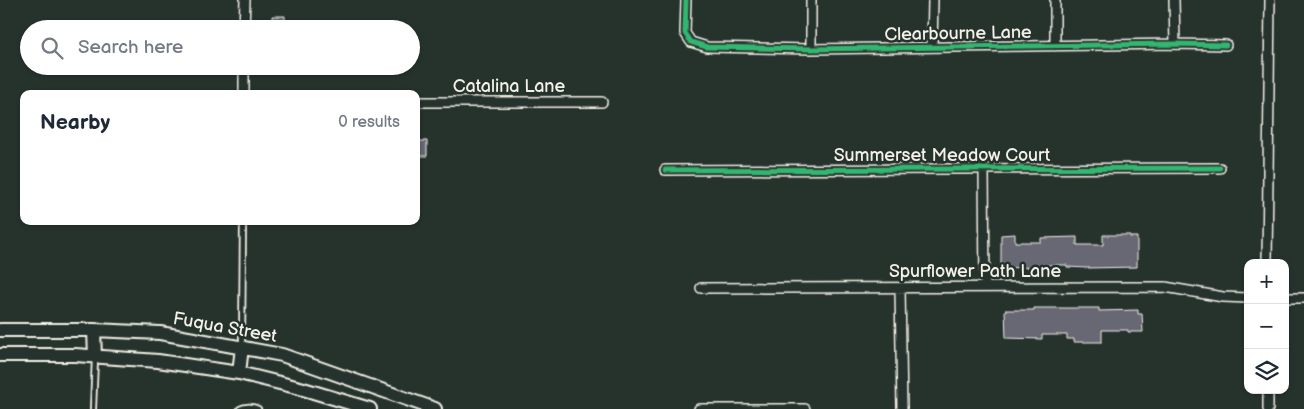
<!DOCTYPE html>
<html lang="en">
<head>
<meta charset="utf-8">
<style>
	:root { --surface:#fff; --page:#f2f2f3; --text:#1f2937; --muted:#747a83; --line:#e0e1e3 }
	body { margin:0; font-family:"Balsamiq Sans",sans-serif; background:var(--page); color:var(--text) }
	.controls { position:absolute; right:15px; bottom:15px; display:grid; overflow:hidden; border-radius:10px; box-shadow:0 1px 4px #0004 }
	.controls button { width:45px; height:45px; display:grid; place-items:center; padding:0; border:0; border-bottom:1px solid var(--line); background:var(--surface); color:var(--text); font:25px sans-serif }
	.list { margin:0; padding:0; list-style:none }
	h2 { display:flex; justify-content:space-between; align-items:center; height:65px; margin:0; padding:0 20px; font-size:21px }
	h2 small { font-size:16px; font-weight:400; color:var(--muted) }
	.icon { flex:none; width:28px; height:28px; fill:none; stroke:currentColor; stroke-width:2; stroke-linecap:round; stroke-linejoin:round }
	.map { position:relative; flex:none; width:1304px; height:409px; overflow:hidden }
	.search { position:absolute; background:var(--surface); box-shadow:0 1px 4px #0004; left:20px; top:20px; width:400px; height:55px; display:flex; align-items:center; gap:12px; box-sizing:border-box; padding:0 18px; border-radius:28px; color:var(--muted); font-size:19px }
	.panel { position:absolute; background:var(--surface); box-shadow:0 1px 4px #0004; left:20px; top:90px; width:400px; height:135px; border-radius:10px }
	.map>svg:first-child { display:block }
	.building { fill:#676774; stroke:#f4f1e8 }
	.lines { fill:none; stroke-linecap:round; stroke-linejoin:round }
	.service-casing { stroke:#f4f1e8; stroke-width:8 }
	.minor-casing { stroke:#f4f1e8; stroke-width:12 }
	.secondary-casing { stroke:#f4f1e8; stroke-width:16 }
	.service { stroke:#26332d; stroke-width:4.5 }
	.minor { stroke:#26332d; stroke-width:9 }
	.secondary { stroke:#26332d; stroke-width:12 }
	.cycleway-casing { stroke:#26332d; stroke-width:8 }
	.cycleway { stroke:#33b770; stroke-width:5 }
	.labels { text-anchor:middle; stroke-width:5; stroke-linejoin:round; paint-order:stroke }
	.street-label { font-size:18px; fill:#f4f1e8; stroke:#26332d }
</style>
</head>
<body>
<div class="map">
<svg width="1304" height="409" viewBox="0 0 1304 409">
	<rect width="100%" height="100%" fill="#26332d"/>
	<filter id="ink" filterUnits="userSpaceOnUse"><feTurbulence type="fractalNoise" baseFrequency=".02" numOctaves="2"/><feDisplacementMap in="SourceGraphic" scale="10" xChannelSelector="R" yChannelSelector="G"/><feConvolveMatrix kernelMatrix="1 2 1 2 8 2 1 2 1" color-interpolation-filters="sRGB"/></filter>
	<g filter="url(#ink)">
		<path class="building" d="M 272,16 L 285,16 L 285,29 L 272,29 Z
			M 416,141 L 427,141 L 427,156 L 416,156 Z
			M 1015,234 L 1015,242 L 1041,242 L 1041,238 L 1077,237 L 1077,245 L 1103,245 L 1103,235 L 1130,235 L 1130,237 L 1137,237 L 1137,267 L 1087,268 L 1067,267 L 1067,265 L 1037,265 L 1037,267 L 1004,268 L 1004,265 L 1001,265 L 1001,235 Z
			M 1034,308 L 1099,308 L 1099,311 L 1138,310 L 1138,314 L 1142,314 L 1143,332 L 1128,332 L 1128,330 L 1102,330 L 1102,342 L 1074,342 L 1074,339 L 1067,339 L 1067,335 L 1042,335 L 1042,339 L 1006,338 L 1005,310 L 1034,310 Z"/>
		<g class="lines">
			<defs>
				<path id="service" d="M 242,345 L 243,221
					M 93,409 L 95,358
					M 240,409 C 245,406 253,406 258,409"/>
				<path id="minor" d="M 686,0 L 685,33 L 691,42 L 707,47 L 811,49 L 1175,44 L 1226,45
					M 1055,0 L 1055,46
					M 1174,0 L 1175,44
					M 244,29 L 245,0
					M 932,47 L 933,0
					M 811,49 L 811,0
					M 244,94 L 244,66
					M 416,102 L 602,102
					M 984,169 L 985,287
					M 665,170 L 1220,168
					M 1267,263 L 1270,0
					M 701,288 L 1165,287 L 1223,297 L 1248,298
					M 900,288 L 902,409
					M 1285,298 L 1304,298
					M 1268,390 L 1268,409
					M 699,409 L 805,409"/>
				<path id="secondary" d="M 0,330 L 94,330 L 160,333 L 222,344 L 282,355 L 435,409
					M 94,330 L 95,357
					M 0,355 L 75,355 L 158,361 L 239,373 L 300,388 L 370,409
					M 239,373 L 242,347"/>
			</defs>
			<use href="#service" class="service-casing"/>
			<use href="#minor" class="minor-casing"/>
			<use href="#secondary" class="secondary-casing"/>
			<use href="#service" class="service"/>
			<use href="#minor" class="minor"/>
			<use href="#secondary" class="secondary"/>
			<defs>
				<path id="cycleway" d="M 686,0 L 685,33 L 691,42 L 707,47 L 811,49 L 1175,44 L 1226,45
					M 665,170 L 1220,168"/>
			</defs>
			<use href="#cycleway" class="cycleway-casing"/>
			<use href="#cycleway" class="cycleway"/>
		</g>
	</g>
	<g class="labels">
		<g class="street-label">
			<text transform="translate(958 33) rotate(-1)" y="6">Clearbourne Lane</text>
			<text x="509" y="92">Catalina Lane</text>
			<text x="942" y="161">Summerset Meadow Court</text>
			<text x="975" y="277">Spurflower Path Lane</text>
			<text transform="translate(225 327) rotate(10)" y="6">Fuqua Street</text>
		</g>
	</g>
</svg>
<div class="controls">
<button>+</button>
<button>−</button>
<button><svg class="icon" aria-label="layers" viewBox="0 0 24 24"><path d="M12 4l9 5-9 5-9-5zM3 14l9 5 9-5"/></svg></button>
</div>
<div class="search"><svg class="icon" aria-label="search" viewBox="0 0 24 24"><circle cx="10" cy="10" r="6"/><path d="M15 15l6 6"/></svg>Search here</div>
<section class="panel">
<h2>Nearby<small>0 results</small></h2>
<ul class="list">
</ul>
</section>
</div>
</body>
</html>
